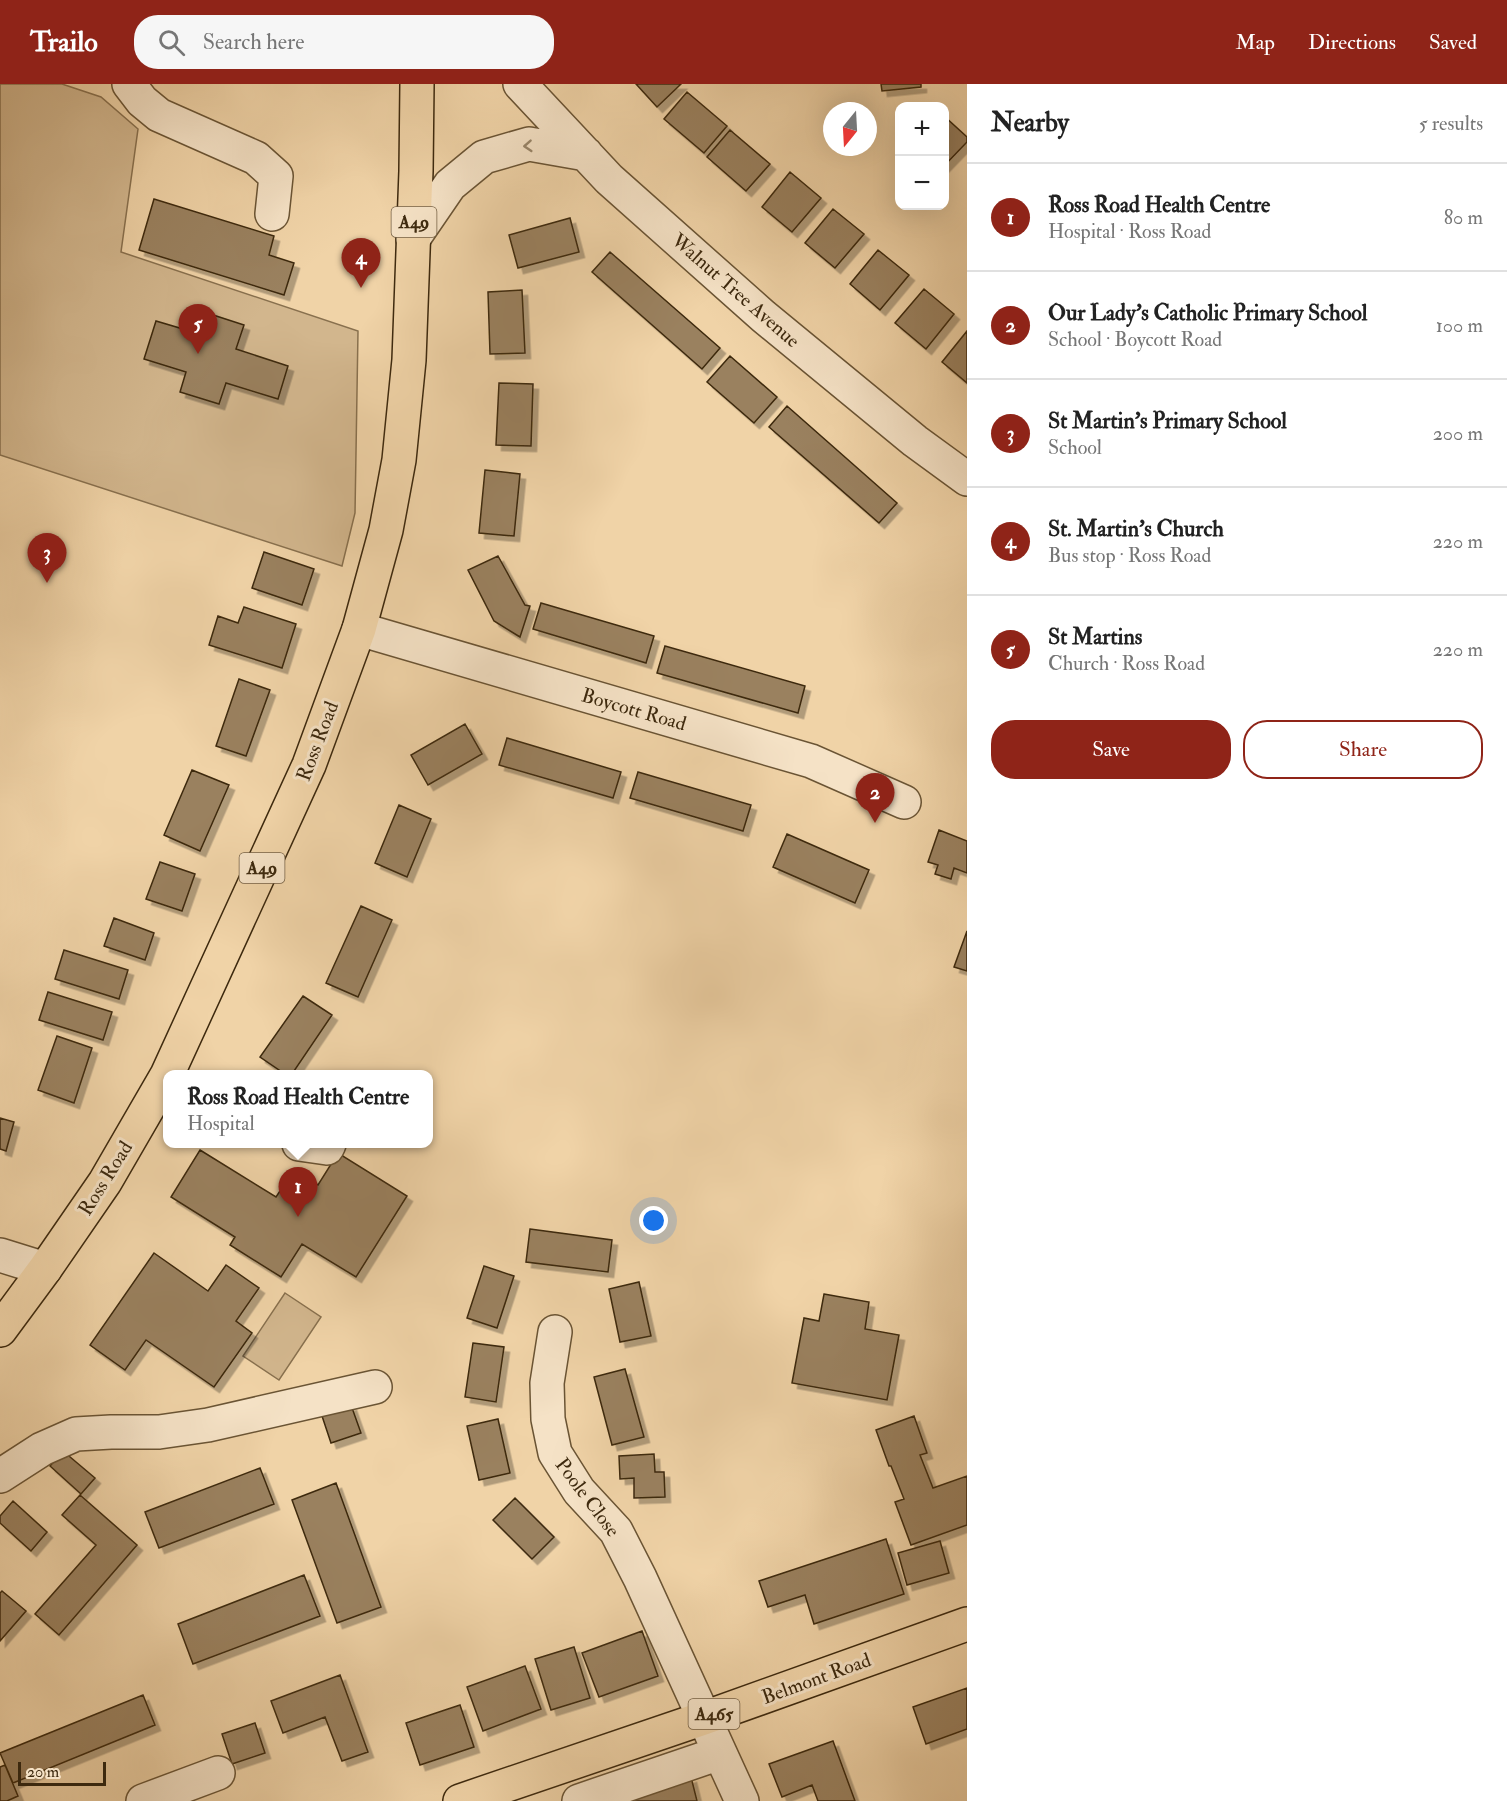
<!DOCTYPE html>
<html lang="en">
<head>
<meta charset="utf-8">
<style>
	:root { --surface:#fff; --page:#f6f6f6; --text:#222; --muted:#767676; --line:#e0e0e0; --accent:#8f2418 }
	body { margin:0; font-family:"IM FELL Double Pica",serif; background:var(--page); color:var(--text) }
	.controls { position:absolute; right:18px; top:18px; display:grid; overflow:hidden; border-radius:12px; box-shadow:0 6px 24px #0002 }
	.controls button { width:54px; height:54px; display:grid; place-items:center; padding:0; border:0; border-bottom:2px solid var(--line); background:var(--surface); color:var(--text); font:30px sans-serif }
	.compass { position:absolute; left:823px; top:18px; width:54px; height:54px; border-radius:50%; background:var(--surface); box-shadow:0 6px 24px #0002; rotate:198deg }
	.scale { position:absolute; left:18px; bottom:15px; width:88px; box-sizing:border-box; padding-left:6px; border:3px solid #3d290e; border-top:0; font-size:16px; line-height:21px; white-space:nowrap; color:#3d290e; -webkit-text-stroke:4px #f5e2c6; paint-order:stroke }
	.you { position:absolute; left:654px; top:1137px; width:21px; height:21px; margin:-15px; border:4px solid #fff; border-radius:50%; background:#1a73e8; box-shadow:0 0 0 9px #1a73e833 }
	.badge { display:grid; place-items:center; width:39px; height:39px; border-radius:50%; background:var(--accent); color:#fff; font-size:20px; font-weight:700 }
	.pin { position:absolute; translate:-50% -50px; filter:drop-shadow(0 2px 3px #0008) }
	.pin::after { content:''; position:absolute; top:32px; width:21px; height:18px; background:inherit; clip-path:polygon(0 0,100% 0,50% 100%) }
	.popup { position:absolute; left:163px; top:986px; width:270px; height:78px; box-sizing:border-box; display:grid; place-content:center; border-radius:12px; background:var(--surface); filter:drop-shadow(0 2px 4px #0005); font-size:20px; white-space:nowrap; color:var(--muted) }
	.popup b { font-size:22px; color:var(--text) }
	.popup::after { content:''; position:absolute; left:50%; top:100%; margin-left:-12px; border:12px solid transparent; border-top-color:var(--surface) }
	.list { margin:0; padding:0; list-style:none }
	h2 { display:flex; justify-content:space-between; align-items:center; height:78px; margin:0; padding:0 24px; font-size:26px }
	h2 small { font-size:20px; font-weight:400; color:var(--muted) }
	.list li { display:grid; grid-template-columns:39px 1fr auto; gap:18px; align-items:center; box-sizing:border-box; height:108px; padding:0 24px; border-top:2px solid var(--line) }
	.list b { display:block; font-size:22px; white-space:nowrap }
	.list p { margin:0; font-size:20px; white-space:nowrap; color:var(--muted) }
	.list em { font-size:20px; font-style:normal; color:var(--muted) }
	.actions { display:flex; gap:12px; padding:18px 24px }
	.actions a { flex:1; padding:14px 0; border:2px solid var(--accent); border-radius:24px; text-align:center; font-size:21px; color:var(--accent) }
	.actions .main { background:var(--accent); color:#fff }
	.icon { flex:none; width:33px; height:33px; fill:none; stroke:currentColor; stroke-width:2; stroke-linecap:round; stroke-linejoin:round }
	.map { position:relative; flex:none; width:967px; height:1717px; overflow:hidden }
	header { display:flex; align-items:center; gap:36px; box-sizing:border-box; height:84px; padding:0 30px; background:var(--accent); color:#fff }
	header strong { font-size:28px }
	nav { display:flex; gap:33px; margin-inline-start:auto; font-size:21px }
	.search { width:420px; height:54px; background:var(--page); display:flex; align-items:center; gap:15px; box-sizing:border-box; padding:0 21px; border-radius:24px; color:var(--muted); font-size:22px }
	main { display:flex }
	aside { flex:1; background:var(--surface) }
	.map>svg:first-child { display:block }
	.green { fill:#d2b68d; stroke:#88704e; stroke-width:1.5 }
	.building { fill:#9a815e; stroke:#3d290e; stroke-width:1.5; filter:url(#shadow) }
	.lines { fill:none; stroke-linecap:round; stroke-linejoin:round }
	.minor-casing { stroke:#6a5434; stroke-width:36 }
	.highway-casing { stroke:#3d290e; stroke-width:36 }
	.minor { stroke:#f5e2c6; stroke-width:33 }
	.highway { stroke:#f0d3a7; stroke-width:33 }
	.oneway { stroke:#99866a }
	.labels { text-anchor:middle; stroke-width:6; stroke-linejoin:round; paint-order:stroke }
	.shield { fill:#f5e2c6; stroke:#746045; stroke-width:1.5 }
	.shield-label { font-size:18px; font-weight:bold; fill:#3d290e }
	.street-label { font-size:20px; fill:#3d290e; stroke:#f5e2c6 }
</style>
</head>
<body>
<header>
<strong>Trailo</strong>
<div class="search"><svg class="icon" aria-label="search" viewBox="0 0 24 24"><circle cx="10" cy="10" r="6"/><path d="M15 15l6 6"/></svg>Search here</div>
<nav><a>Map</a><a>Directions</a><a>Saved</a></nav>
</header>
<main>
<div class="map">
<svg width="967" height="1717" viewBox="0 0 967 1717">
	<defs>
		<filter id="shadow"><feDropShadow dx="5.5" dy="5.5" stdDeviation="0" flood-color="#0004"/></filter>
	</defs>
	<rect width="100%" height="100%" fill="#f0d3a7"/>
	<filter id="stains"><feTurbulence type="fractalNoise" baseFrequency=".00333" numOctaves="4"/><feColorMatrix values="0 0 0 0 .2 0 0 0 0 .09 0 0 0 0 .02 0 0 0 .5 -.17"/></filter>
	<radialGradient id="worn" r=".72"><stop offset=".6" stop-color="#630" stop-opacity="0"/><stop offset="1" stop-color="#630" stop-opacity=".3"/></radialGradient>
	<path class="green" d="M 0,0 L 62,0 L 101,13 L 138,45 L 121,168 L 358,247 L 355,429 L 342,482 L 0,371 Z
		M 285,1209 L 321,1233 L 279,1296 L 243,1272 Z"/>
	<path class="building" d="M 636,0 L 681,0 L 657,23 Z
		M 881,0 L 921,0 L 921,3 L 882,7 Z
		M 687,8 L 727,42 L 704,69 L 664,35 Z
		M 944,32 L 967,53 L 967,58 L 944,82 Z
		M 730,46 L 770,80 L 746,107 L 707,73 Z
		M 790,88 L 821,114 L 792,148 L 762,123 Z
		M 154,115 L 274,152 L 269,171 L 294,179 L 284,211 L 139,166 Z
		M 833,125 L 864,150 L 835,184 L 805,159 Z
		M 570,134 L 579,168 L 518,184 L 509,151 Z
		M 878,166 L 909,191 L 880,226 L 850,200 Z
		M 610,168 L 720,264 L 702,285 L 592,188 Z
		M 924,205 L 954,230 L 926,265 L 895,239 Z
		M 522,206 L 525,269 L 490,270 L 488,208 Z
		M 207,229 L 244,241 L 236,265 L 288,282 L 278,315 L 226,299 L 219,320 L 180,308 L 186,288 L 144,275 L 156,237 L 200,250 Z
		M 967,247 L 967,299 L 942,278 Z
		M 730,272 L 777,313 L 754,339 L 707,298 Z
		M 499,299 L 533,300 L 531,362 L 496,361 Z
		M 787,322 L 897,419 L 879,439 L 769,343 Z
		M 485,386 L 520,390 L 514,452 L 479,449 Z
		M 264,468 L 314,485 L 302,521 L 252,504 Z
		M 498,472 L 525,521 L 530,522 L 520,553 L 494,537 L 468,486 Z
		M 541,519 L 654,552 L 646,579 L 533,545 Z
		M 244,523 L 296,540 L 282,584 L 209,561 L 218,532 L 238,539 Z
		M 665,562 L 805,602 L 798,629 L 657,589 Z
		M 239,595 L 270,606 L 246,672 L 216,662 Z
		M 465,640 L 482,670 L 428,701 L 411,671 Z
		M 507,654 L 621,688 L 613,714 L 499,681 Z
		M 192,686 L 229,701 L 200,767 L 164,751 Z
		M 638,688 L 751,721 L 743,747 L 630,714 Z
		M 399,721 L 431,735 L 407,793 L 375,779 Z
		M 939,746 L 967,757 L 967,789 L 954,784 L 951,795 L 935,790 L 938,781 L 928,778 Z
		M 787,750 L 869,786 L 855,819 L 773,783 Z
		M 160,778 L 195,790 L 182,827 L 146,815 Z
		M 361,822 L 392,836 L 358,913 L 326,899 Z
		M 114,834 L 154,849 L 145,876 L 104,862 Z
		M 967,847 L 967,887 L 954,883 Z
		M 64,866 L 128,886 L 119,915 L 55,895 Z
		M 48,908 L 112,928 L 103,956 L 39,936 Z
		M 303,912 L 332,931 L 292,990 L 285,990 L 260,973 Z
		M 57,952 L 92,964 L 74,1019 L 38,1006 Z
		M 0,1034 L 14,1038 L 6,1067 L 0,1065 Z
		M 200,1066 L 276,1113 L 294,1086 L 318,1101 L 338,1069 L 407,1112 L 356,1193 L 302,1160 L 281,1193 L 230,1161 L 235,1153 L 171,1113 Z
		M 530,1145 L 612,1156 L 608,1188 L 526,1178 Z
		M 154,1169 L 208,1207 L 226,1181 L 259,1204 L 236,1237 L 252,1249 L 214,1303 L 146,1256 L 125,1286 L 90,1261 Z
		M 484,1182 L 514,1192 L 497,1244 L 467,1234 Z
		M 639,1198 L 651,1252 L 620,1258 L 609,1205 Z
		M 824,1210 L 869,1218 L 865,1245 L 899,1251 L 887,1316 L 792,1299 L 804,1234 L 819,1237 Z
		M 473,1259 L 504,1263 L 496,1318 L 465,1313 Z
		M 625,1285 L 644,1353 L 612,1361 L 594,1293 Z
		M 351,1321 L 361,1349 L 331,1359 L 322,1332 Z
		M 914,1332 L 927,1369 L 920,1371 L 933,1404 L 967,1392 L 967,1441 L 911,1461 L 895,1418 L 904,1415 L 891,1382 L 889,1382 L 876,1346 Z
		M 498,1335 L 510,1389 L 479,1396 L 467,1342 Z
		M 63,1367 L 95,1394 L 81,1410 L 50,1382 Z
		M 654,1370 L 655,1388 L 664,1388 L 665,1413 L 634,1414 L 634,1394 L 620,1395 L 619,1372 Z
		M 260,1384 L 274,1420 L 159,1464 L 145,1428 Z
		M 336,1399 L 381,1523 L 337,1539 L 292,1416 Z
		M 80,1411 L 137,1461 L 59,1551 L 35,1530 L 96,1461 L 62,1431 Z
		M 515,1414 L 554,1453 L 532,1475 L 493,1436 Z
		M 13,1417 L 47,1448 L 31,1467 L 0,1439 L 0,1432 Z
		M 886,1455 L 904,1510 L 814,1540 L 805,1511 L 768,1523 L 759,1497 Z
		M 940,1457 L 949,1489 L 907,1501 L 898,1469 Z
		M 304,1491 L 320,1532 L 193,1580 L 178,1540 Z
		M 2,1507 L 26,1527 L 0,1557 L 0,1509 Z
		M 642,1547 L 658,1592 L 599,1613 L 582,1569 Z
		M 574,1563 L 590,1614 L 551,1626 L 535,1575 Z
		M 525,1582 L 541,1625 L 483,1647 L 467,1603 Z
		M 340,1591 L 368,1668 L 342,1677 L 325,1633 L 283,1649 L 271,1617 Z
		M 967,1604 L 967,1645 L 926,1660 L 913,1623 Z
		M 143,1611 L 155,1641 L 13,1699 L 0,1669 Z
		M 460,1621 L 474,1663 L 420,1681 L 406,1639 Z
		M 255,1639 L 265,1669 L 232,1680 L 222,1650 Z
		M 833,1657 L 855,1717 L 818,1717 L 812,1701 L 782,1713 L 769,1680 Z
		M 5,1681 L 18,1712 L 7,1717 L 0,1717 L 0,1683 Z
		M 691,1693 L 697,1717 L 629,1717 Z"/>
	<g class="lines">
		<defs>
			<path id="minor" d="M 129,0 L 142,17 L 159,31 L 256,74 L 276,92 L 272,130
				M 520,0 L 609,95 L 763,232 L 915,357 L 967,395
				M 413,155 L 450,101 L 484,73 L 529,60 L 586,70
				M 359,545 L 811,677 L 904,718
				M 299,1060 L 327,1064 L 329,1060
				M 0,1171 L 45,1185
				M 555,1248 L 547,1299 L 548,1335 L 555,1369 L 579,1407 L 616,1447 L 640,1494 L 742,1717
				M 0,1392 L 42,1365 L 76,1350 L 111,1348 L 159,1348 L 208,1341 L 375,1303
				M 143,1717 L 218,1689
				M 579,1717 L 720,1669"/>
			<path id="highway" d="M 0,1246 L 45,1185 L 105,1098 L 167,991 L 309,681 L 359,545 L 386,446 L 399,376 L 409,276 L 416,87 L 417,0
				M 460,1717 L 704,1634 L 967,1540"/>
		</defs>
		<use href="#minor" class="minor-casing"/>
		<use href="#highway" class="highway-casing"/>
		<use href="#minor" class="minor"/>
		<use href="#highway" class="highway"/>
	</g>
	<defs><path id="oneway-chevron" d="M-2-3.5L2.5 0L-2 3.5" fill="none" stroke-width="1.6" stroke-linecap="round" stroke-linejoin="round" transform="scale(1.5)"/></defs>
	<use class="oneway" href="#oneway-chevron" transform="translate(528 62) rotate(176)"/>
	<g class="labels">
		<g class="shield">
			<rect x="391.5" y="123" width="45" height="30" rx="4.5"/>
			<rect x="239.5" y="769" width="45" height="30" rx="4.5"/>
			<rect x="688.5" y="1615" width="51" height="30" rx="4.5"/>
		</g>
		<g class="shield-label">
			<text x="414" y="144">A49</text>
			<text x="262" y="790">A49</text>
			<text x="714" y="1636">A465</text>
		</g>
		<g class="street-label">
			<text transform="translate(736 206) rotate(41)" y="7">Walnut Tree Avenue</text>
			<text transform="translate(634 625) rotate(16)" y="7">Boycott Road</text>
			<text transform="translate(317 657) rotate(-69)" y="7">Ross Road</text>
			<text transform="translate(105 1094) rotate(-58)" y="7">Ross Road</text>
			<text transform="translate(588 1413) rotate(53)" y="7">Poole Close</text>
			<text transform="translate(816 1594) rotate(-20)" y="7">Belmont Road</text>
		</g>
	</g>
	<rect width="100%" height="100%" filter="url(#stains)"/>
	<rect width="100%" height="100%" fill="url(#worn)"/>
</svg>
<div class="controls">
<button>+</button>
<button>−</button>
</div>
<svg class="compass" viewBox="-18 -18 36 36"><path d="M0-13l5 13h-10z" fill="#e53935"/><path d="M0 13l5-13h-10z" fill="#767676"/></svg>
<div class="scale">20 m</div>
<div class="you"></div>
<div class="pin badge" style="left:298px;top:1133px">1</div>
<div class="popup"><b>Ross Road Health Centre</b>Hospital</div>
<div class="pin badge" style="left:875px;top:739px">2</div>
<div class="pin badge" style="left:47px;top:499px">3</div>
<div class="pin badge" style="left:361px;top:204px">4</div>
<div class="pin badge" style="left:198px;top:270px">5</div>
</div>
<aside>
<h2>Nearby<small>5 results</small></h2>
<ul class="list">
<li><span class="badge">1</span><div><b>Ross Road Health Centre</b><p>Hospital · Ross Road</p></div><em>80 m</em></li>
<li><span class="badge">2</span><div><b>Our Lady's Catholic Primary School</b><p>School · Boycott Road</p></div><em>100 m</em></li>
<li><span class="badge">3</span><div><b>St Martin's Primary School</b><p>School</p></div><em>200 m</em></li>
<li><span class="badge">4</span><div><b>St. Martin's Church</b><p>Bus stop · Ross Road</p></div><em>220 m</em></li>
<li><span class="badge">5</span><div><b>St Martins</b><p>Church · Ross Road</p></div><em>220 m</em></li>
</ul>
<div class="actions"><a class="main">Save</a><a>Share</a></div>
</aside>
</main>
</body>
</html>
